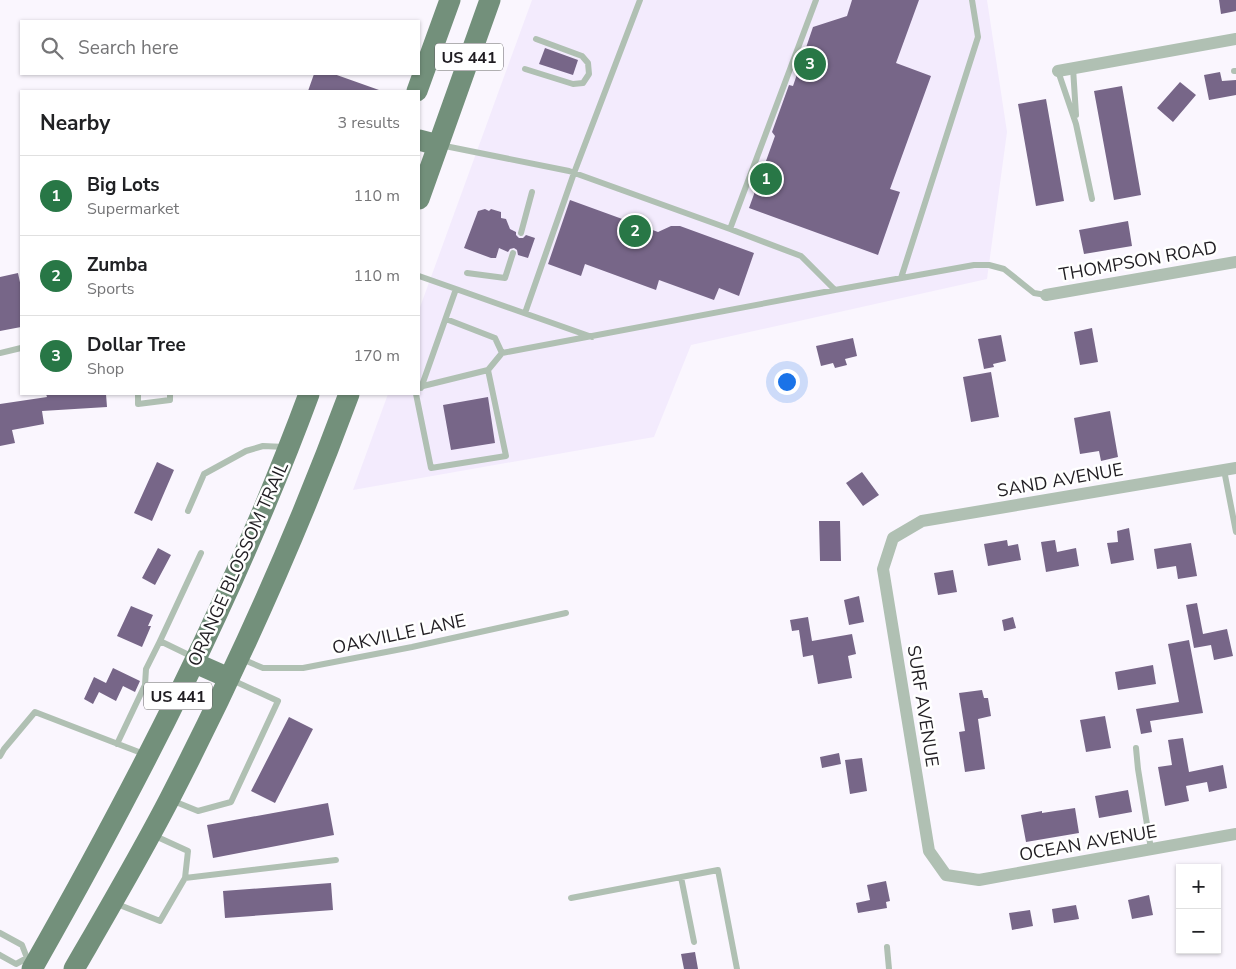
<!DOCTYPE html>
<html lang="en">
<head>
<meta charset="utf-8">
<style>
	:root { --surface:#fff; --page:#f6f6f6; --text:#202124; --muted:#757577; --line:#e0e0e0; --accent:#287746 }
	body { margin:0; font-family:"Nunito Sans",sans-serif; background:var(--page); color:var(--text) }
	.controls { position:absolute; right:15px; bottom:15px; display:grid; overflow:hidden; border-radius:0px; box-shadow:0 1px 4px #0004 }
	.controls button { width:45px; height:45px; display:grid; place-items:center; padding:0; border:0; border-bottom:1px solid var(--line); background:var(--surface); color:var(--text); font:25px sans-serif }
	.you { position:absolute; left:786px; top:381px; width:18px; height:18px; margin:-12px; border:4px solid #fff; border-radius:50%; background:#1a73e8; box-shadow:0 0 0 8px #1a73e833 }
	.badge { display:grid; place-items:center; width:32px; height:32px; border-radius:50%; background:var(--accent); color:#fff; font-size:16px; font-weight:700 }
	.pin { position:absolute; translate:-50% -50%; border:2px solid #fff; box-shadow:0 1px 5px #0006 }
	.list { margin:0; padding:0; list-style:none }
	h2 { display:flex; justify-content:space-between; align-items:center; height:65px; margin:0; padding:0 20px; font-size:21px }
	h2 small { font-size:16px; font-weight:400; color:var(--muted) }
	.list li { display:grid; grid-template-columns:32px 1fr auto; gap:15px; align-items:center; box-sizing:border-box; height:80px; padding:0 20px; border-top:1px solid var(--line) }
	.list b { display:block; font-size:19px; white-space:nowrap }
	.list p { margin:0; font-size:16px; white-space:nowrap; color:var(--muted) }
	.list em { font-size:16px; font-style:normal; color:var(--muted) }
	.icon { flex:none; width:28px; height:28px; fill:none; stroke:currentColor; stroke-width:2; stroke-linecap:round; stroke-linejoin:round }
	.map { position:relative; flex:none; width:1236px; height:969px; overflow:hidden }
	.search { position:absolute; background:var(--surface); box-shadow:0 1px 4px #0004; left:20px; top:20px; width:400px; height:55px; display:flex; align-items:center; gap:12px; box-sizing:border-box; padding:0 18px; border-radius:0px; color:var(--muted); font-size:19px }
	.panel { position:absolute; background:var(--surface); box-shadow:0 1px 4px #0004; left:20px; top:90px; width:400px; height:305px; border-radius:0px }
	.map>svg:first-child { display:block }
	.built { fill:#f3ebfd }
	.building { fill:#768 }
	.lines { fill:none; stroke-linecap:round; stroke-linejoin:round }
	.service { stroke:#b0c0b3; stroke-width:6 }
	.minor { stroke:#b0c0b3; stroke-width:12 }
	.primary { stroke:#73907b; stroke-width:21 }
	.labels { text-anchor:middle; stroke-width:5; stroke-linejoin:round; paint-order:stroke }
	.shield { fill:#fff; stroke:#636164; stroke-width:1 }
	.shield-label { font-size:16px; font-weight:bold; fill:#201d22 }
	.street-label { font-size:18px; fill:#201d22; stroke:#fff }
</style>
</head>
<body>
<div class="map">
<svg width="1236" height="969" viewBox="0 0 1236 969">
	<rect width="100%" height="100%" fill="#faf6fe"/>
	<path class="built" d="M 532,0 L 987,0 L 1007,132 L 987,279 L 691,345 L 654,437 L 353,490 L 388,394 L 419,394 L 419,310 Z"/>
	<path class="building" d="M 852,0 L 919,0 L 896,63 L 931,76 L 890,189 L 900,192 L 878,255 L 749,208 L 775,136 L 772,132 L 789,85 L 793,86 L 813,27 L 847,16 Z
		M 1219,0 L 1236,0 L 1236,11 L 1221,14 Z
		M 545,48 L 578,60 L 573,75 L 539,64 Z
		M 1220,72 L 1222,81 L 1236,80 L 1236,95 L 1209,100 L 1204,75 Z
		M 314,74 L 334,74 L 379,90 L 379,91 L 308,91 Z
		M 1180,82 L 1196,95 L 1173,122 L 1157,108 Z
		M 1122,86 L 1141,195 L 1114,200 L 1094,91 Z
		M 1046,99 L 1064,201 L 1036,206 L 1018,104 Z
		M 570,200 L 658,232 L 671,226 L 680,226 L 754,253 L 739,296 L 719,288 L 714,300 L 659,280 L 656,290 L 585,264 L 581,276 L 548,264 Z
		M 485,209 L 489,211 L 491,209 L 501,212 L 501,218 L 506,219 L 510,229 L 516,232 L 516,235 L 519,238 L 523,238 L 526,235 L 535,238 L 528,258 L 518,255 L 517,250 L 514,248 L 510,249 L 508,252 L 499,248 L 496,258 L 491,258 L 464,248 L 478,211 Z
		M 1128,221 L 1132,246 L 1084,254 L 1079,230 Z
		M 18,273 L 21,287 L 21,327 L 0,331 L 0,277 Z
		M 1092,328 L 1098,362 L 1080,365 L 1074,332 Z
		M 1001,335 L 1006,361 L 993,364 L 994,367 L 984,369 L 978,339 Z
		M 853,338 L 857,356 L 845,359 L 847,365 L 835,368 L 833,363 L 821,366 L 816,346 Z
		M 991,372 L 999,417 L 971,422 L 963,377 Z
		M 46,394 L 106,394 L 107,407 L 42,411 L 44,424 L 12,430 L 15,443 L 0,446 L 0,404 L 47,397 Z
		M 488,397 L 495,443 L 451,450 L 443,405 Z
		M 1110,411 L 1118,457 L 1101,461 L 1099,451 L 1080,454 L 1074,418 Z
		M 157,462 L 174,470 L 152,521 L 134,513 Z
		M 862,472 L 879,495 L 863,506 L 846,483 Z
		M 819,521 L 840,521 L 841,561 L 820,561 Z
		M 1129,528 L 1134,560 L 1111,564 L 1107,543 L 1118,542 L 1117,531 Z
		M 1007,540 L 1008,546 L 1018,544 L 1021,560 L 988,566 L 984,544 Z
		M 1055,540 L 1057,552 L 1076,548 L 1079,566 L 1046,572 L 1041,542 Z
		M 1191,543 L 1197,576 L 1178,579 L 1176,566 L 1157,569 L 1154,549 Z
		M 158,548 L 171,555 L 155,585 L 142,578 Z
		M 953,570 L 957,592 L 938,595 L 934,573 Z
		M 859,596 L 864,622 L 849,625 L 844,600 Z
		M 1197,603 L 1203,634 L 1227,629 L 1233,656 L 1214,660 L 1211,645 L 1194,648 L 1186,605 Z
		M 131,606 L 153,615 L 148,626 L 151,626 L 142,647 L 117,636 Z
		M 808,617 L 812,641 L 852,634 L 856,654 L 848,656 L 852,678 L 818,684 L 813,655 L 803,657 L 799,630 L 792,631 L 790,620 Z
		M 1013,617 L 1016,628 L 1004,631 L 1002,620 Z
		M 1189,640 L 1203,713 L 1150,721 L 1152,732 L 1141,734 L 1136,709 L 1179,702 L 1168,644 Z
		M 1153,665 L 1156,684 L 1118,690 L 1115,672 Z
		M 113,668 L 140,681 L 135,692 L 123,686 L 116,701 L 99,692 L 93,704 L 84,699 L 94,677 L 106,683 Z
		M 982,690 L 984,698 L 988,698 L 991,716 L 978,719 L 985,769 L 965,772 L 959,732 L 965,731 L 959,693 Z
		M 1105,716 L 1111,748 L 1086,752 L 1080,720 Z
		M 289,717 L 313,729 L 275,803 L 251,791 Z
		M 1183,738 L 1189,772 L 1223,765 L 1227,788 L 1209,792 L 1207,782 L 1186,786 L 1189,801 L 1165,806 L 1158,767 L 1172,765 L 1168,740 Z
		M 839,753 L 841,764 L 822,768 L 820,757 Z
		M 862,758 L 867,791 L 850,794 L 845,760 Z
		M 1128,790 L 1132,812 L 1099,818 L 1095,796 Z
		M 328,803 L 334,835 L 213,858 L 207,825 Z
		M 1075,808 L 1079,833 L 1026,842 L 1021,815 L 1042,811 L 1042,813 Z
		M 886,881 L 890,901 L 886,902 L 887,908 L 858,913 L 856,903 L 870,900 L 867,885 Z
		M 331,883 L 333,910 L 225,918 L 223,891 Z
		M 1149,895 L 1153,915 L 1132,919 L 1128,900 Z
		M 1076,905 L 1079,919 L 1054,923 L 1052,909 Z
		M 1030,910 L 1033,926 L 1012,930 L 1009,913 Z
		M 695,952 L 698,969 L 684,969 L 681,954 Z"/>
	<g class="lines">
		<path class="service" d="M 1073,68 L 1076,115
			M 525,69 L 573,84 L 583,83 L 589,74 L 588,63 L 582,56 L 536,39
			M 1058,71 L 1076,124 L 1092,199
			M 1234,71 L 1236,71
			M 440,145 L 569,171 L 730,229 L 816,0
			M 730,229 L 801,256 L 835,290
			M 521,233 L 532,192
			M 467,273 L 505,278 L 513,253
			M 419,276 L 456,289 L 421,388
			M 901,278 L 978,37 L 972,0
			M 456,289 L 592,337
			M 525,313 L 574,173 L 640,0
			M 446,319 L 495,338 L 502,353
			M 0,353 L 21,348
			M 423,386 L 488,370 L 502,353 L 835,290 L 974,265 L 989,265 L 1004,269 L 1034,293 L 1046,295
			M 138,394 L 138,404 L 170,400 L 170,394
			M 416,394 L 431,468 L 506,456 L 488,370
			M 1224,470 L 1236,532
			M 188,511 L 204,474 L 246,451 L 263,446 L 285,447
			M 193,657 L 160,641 L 201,553
			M 242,659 L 263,668 L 303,668 L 412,647 L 566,613
			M 117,744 L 145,685 L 146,669 L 160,641
			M 1136,748 L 1138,769 L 1151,849
			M 0,756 L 4,749 L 35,712 L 144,754
			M 171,800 L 198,811 L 231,802 L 278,701 L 232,680
			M 153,835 L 188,851 L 185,878 L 336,860
			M 681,877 L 694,942
			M 571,898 L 718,870 L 737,969
			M 117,904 L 160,921 L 185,878
			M 0,933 L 22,945 L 27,958
			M 887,947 L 889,969
			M 0,955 L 16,964 L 27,958 L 33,960"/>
		<path class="minor" d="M 1058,71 L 1236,39
			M 1046,295 L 1236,262
			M 1236,468 L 922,521 L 893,538 L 883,569 L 929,851 L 946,875 L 979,880 L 1236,834"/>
		<path class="primary" d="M 417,91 L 450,0
			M 419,140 L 438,145
			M 419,199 L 490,0
			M 195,663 L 229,678
			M 32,969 C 137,784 235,594 309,394
			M 74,969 C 107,912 140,856 170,798 C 238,666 298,532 349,394"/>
	</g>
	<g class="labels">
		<g class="shield">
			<rect x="435" y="43.5" width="68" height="27" rx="4"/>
			<rect x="144" y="682.5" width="68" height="27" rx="4"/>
		</g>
		<g class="shield-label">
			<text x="469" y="63">US 441</text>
			<text x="178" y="702">US 441</text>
		</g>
		<g class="street-label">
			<text transform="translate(1138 261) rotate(-10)" y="6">THOMPSON ROAD</text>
			<text transform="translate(1060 480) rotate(-10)" y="6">SAND AVENUE</text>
			<text transform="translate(238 564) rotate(-66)" y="6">ORANGE BLOSSOM TRAIL</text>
			<text transform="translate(399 634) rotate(-12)" y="6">OAKVILLE LANE</text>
			<text transform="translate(923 706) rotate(81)" y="6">SURF AVENUE</text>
			<text transform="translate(1088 843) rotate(-10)" y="6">OCEAN AVENUE</text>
		</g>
	</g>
</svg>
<div class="controls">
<button>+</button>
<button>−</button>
</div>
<div class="you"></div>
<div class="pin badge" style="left:766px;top:179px">1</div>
<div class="pin badge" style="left:635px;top:231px">2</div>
<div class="pin badge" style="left:810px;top:64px">3</div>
<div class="search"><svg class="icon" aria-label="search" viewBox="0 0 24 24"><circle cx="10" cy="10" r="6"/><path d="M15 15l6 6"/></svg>Search here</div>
<section class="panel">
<h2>Nearby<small>3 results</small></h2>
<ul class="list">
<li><span class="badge">1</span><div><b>Big Lots</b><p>Supermarket</p></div><em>110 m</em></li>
<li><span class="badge">2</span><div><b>Zumba</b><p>Sports</p></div><em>110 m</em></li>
<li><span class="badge">3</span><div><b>Dollar Tree</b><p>Shop</p></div><em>170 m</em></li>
</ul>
</section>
</div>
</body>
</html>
